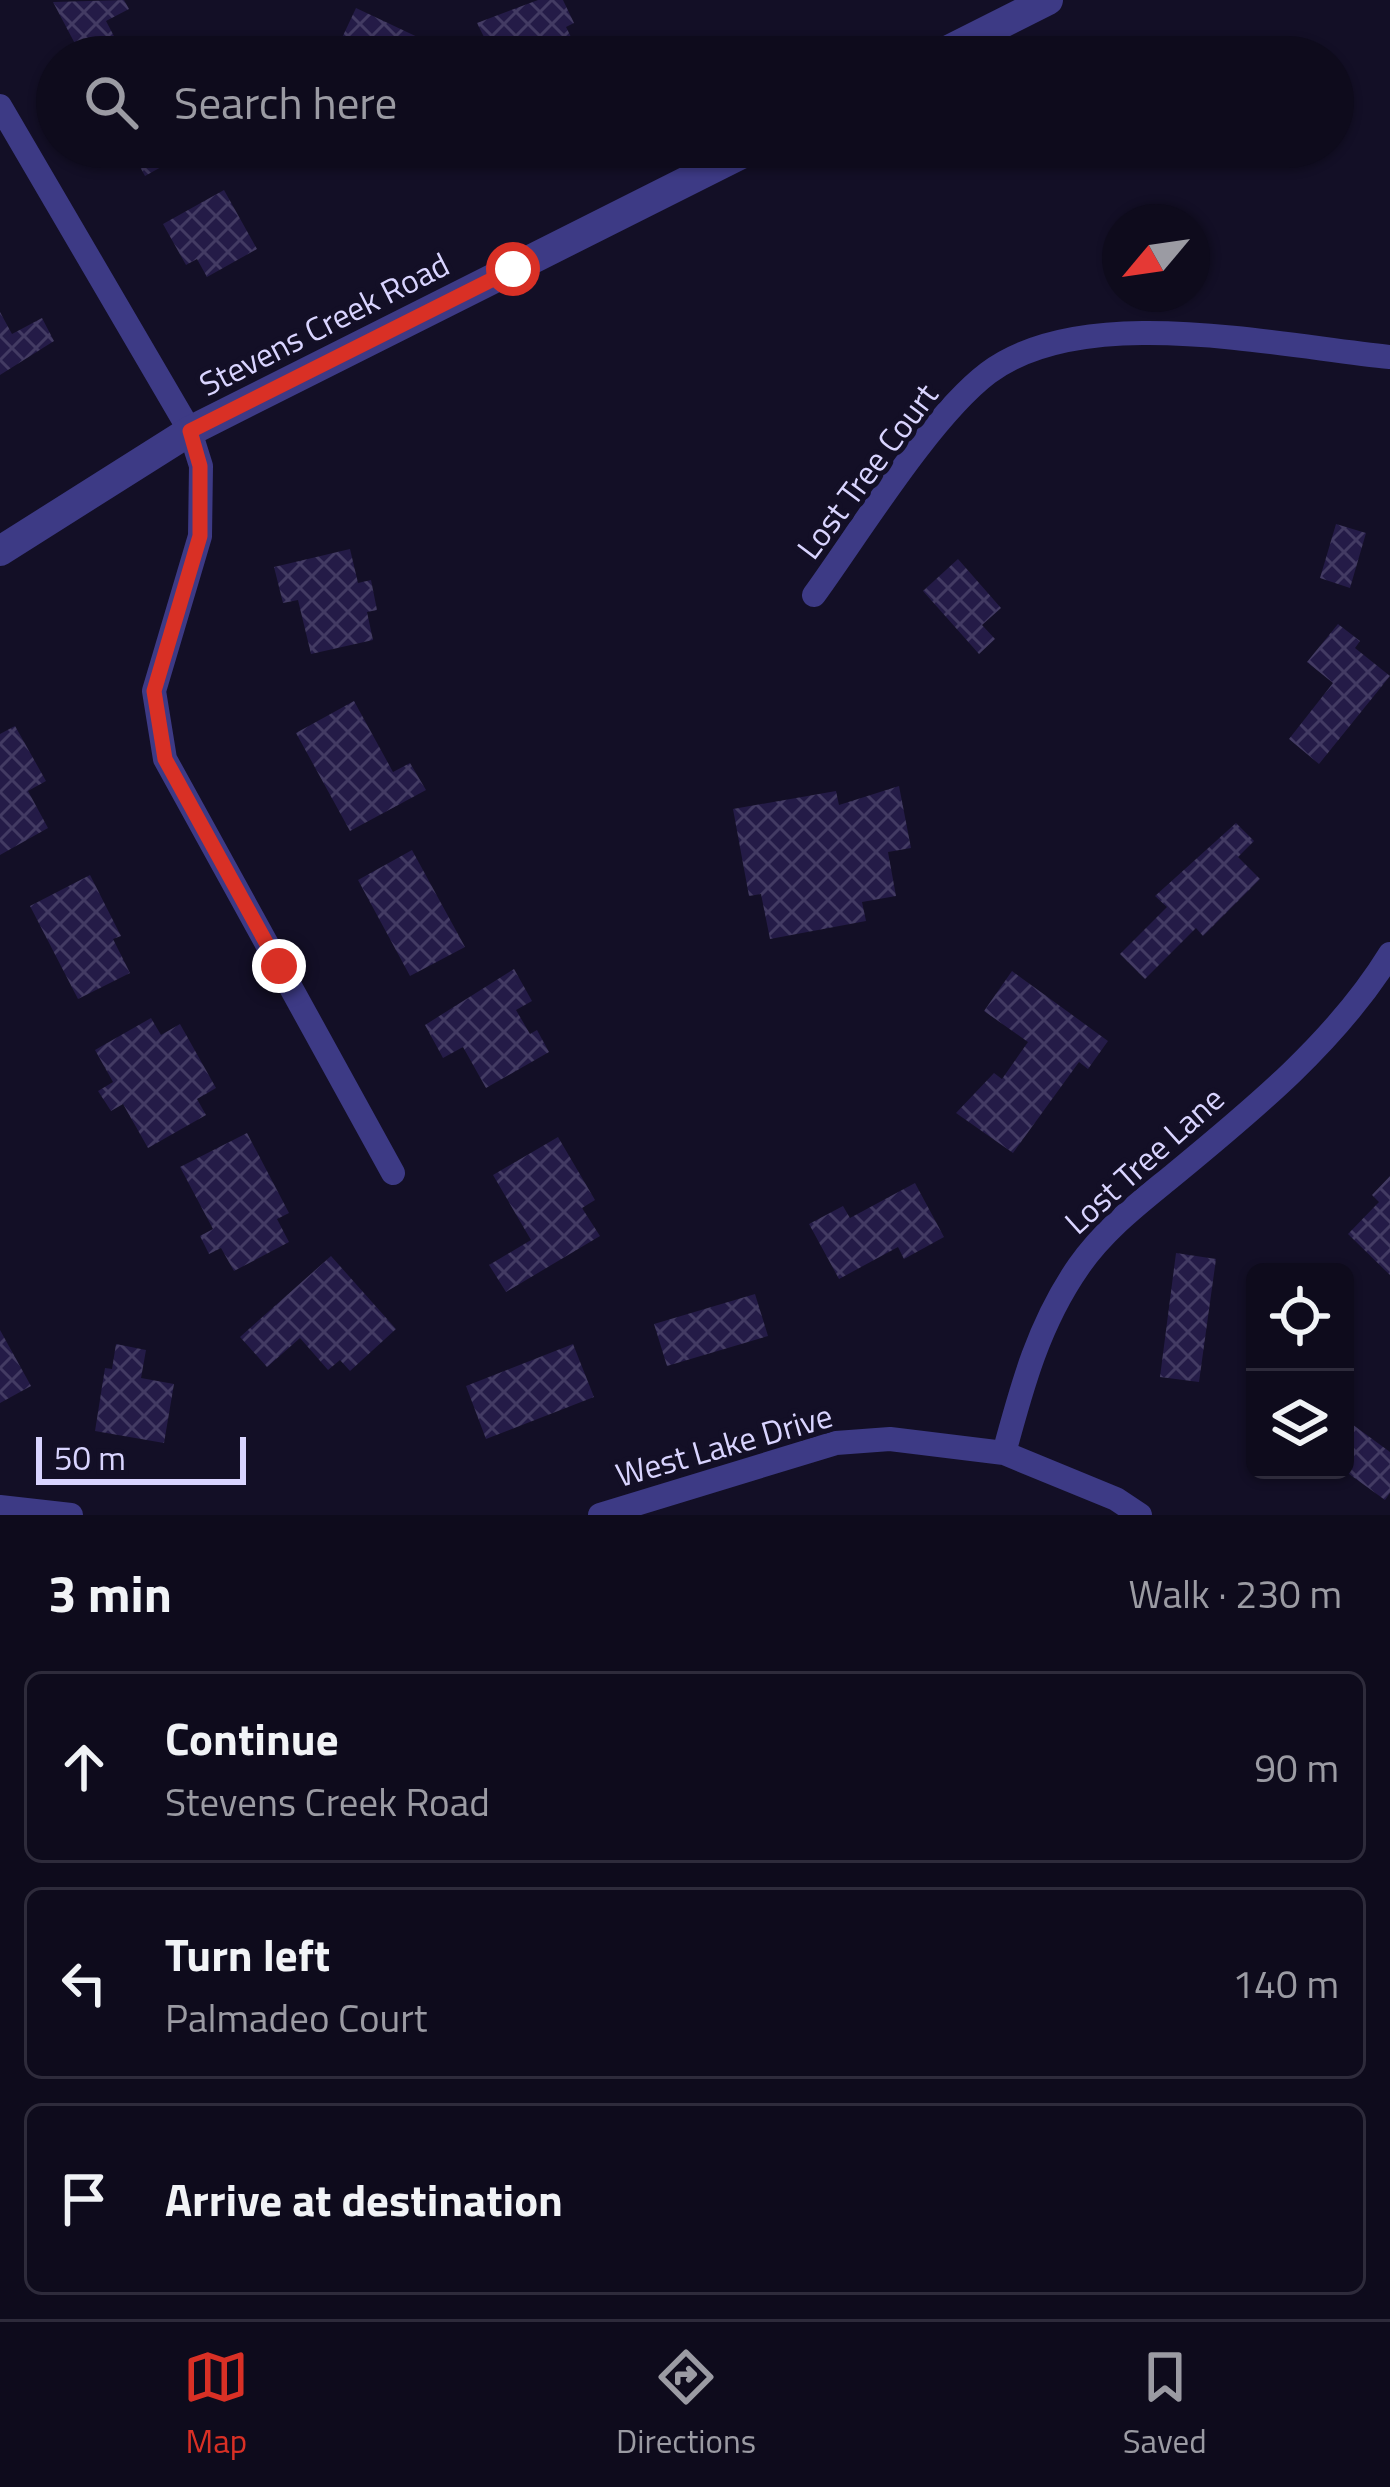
<!DOCTYPE html>
<html lang="en">
<head>
<meta charset="utf-8">
<style>
	:root { --surface:#0e0b1c; --page:#1c1929; --text:#f1f3f6; --muted:#9b9ba3; --line:#2e2b3b; --accent:#d93025 }
	body { margin:0; font-family:"Titillium Web",sans-serif; background:var(--page); color:var(--text) }
	.controls { position:absolute; right:36px; bottom:36px; display:grid; overflow:hidden; border-radius:18px; box-shadow:0 3px 9px #0004 }
	.controls button { width:108px; height:108px; display:grid; place-items:center; padding:0; border:0; border-bottom:3px solid var(--line); background:var(--surface); color:var(--text); font:60px sans-serif }
	.compass { position:absolute; left:1102px; top:204px; width:108px; height:108px; border-radius:50%; background:var(--surface); box-shadow:0 3px 9px #0004; rotate:241deg }
	.scale { position:absolute; left:36px; bottom:30px; width:210px; box-sizing:border-box; padding-left:12px; border:6px solid #d9d4ff; border-top:0; font-size:33px; line-height:42px; white-space:nowrap; color:#d9d4ff; -webkit-text-stroke:9px #130f26; paint-order:stroke }
	.stop { position:absolute; width:36px; height:36px; margin:-27px; border:9px solid #d93025; border-radius:50%; background:#fff }
	.stop.end { background:#d93025; border-color:#fff; box-shadow:0 3px 12px #0008 }
	.list { margin:0; padding:0; list-style:none }
	h2 { display:flex; justify-content:space-between; align-items:center; height:156px; margin:0; padding:0 48px; font-size:51px }
	h2 small { font-size:39px; font-weight:400; color:var(--muted) }
	.list li { display:grid; grid-template-columns:78px 1fr auto; gap:36px; align-items:center; box-sizing:border-box; height:192px; margin:0 24px 24px; padding:0 24px; border:3px solid var(--line); border-radius:18px }
	.list b { display:block; font-size:45px; white-space:nowrap }
	.list p { margin:0; font-size:39px; white-space:nowrap; color:var(--muted) }
	.list em { font-size:39px; font-style:normal; color:var(--muted) }
	.icon { flex:none; width:66px; height:66px; fill:none; stroke:currentColor; stroke-width:2; stroke-linecap:round; stroke-linejoin:round }
	.map { position:relative; flex:none; width:1390px; height:1515px; overflow:hidden }
	.search { position:absolute; background:var(--surface); box-shadow:0 3px 9px #0004; left:36px; right:36px; top:36px; height:132px; display:flex; align-items:center; gap:30px; box-sizing:border-box; padding:0 42px; border-radius:66px; color:var(--muted); font-size:45px }
	.sheet { height:804px; background:var(--surface) }
	nav { display:flex; justify-content:space-around; align-items:center; box-sizing:border-box; height:168px; border-top:3px solid var(--line); background:var(--surface); font-size:33px; color:var(--muted) }
	nav a { display:grid; justify-items:center; gap:6px }
	nav .on { color:var(--accent) }
	.map>svg:first-child { display:block }
	.building { fill:url(#building-cross-hatch) }
	.lines { fill:none; stroke-linecap:round; stroke-linejoin:round }
	.minor { stroke:#3d3a85; stroke-width:24 }
	.tertiary { stroke:#3d3a85; stroke-width:30 }
	.route { stroke:#d93025; stroke-width:15 }
	.labels { text-anchor:middle; stroke-width:10; stroke-linejoin:round; paint-order:stroke }
	.street-label { font-size:33px; fill:#d9d4ff; stroke:#130f26 }
</style>
</head>
<body>
<div class="map">
<svg width="1390" height="1515" viewBox="0 0 1390 1515">
	<defs>
		<pattern id="building-cross-hatch" width="8" height="8" patternUnits="userSpaceOnUse" patternTransform="scale(3)"><rect width="8" height="8" fill="#241b47"/><path d="M0 0l8 8M0 8l8-8" fill="none" stroke="#433b63"/></pattern>
	</defs>
	<rect width="100%" height="100%" fill="#130f26"/>
	<path class="building" d="M 124,0 L 129,9 L 106,21 L 116,40 L 82,57 L 53,2 Z
		M 538,0 L 563,0 L 574,23 L 566,27 L 575,45 L 560,52 L 562,57 L 494,57 L 477,23 Z
		M 356,8 L 426,41 L 418,57 L 333,57 Z
		M 129,147 L 197,147 L 145,176 Z
		M 224,190 L 257,249 L 207,277 L 197,259 L 186,265 L 163,224 Z
		M 0,312 L 12,334 L 42,318 L 54,341 L 0,375 Z
		M 1336,524 L 1366,533 L 1350,588 L 1320,578 Z
		M 350,549 L 358,583 L 371,580 L 377,610 L 367,612 L 373,640 L 311,654 L 298,600 L 283,603 L 274,567 Z
		M 958,559 L 1001,608 L 982,625 L 995,639 L 979,654 L 923,591 Z
		M 1338,624 L 1360,641 L 1355,648 L 1390,676 L 1319,764 L 1289,739 L 1333,683 L 1307,662 Z
		M 354,701 L 393,772 L 410,763 L 426,790 L 350,831 L 296,733 Z
		M 15,726 L 46,781 L 28,791 L 48,828 L 0,855 L 0,734 Z
		M 899,786 L 911,848 L 888,852 L 896,896 L 862,902 L 866,921 L 770,939 L 761,894 L 749,896 L 733,809 L 836,791 L 839,805 Z
		M 1236,823 L 1254,841 L 1238,857 L 1260,879 L 1203,936 L 1196,928 L 1145,979 L 1120,954 L 1167,907 L 1155,896 Z
		M 412,850 L 465,947 L 410,976 L 358,880 Z
		M 90,875 L 121,936 L 113,939 L 130,973 L 78,999 L 30,906 Z
		M 514,969 L 532,1001 L 516,1010 L 530,1034 L 537,1030 L 549,1052 L 486,1088 L 463,1047 L 443,1058 L 425,1025 Z
		M 1012,971 L 1108,1041 L 1088,1069 L 1079,1062 L 1013,1153 L 956,1113 L 994,1073 L 1002,1079 L 1028,1042 L 984,1011 Z
		M 151,1018 L 161,1035 L 180,1024 L 216,1088 L 197,1099 L 206,1115 L 148,1148 L 123,1104 L 111,1111 L 98,1091 L 113,1082 L 95,1050 Z
		M 247,1133 L 289,1213 L 277,1219 L 289,1242 L 234,1271 L 221,1248 L 209,1254 L 200,1236 L 213,1229 L 180,1167 Z
		M 558,1137 L 595,1200 L 582,1208 L 600,1236 L 506,1292 L 489,1265 L 531,1240 L 493,1175 Z
		M 1390,1176 L 1390,1275 L 1348,1234 L 1379,1202 L 1372,1195 Z
		M 915,1183 L 944,1237 L 904,1259 L 898,1247 L 839,1279 L 809,1224 L 843,1206 L 850,1218 Z
		M 1176,1253 L 1216,1259 L 1199,1382 L 1160,1377 Z
		M 331,1256 L 396,1329 L 350,1371 L 340,1360 L 328,1370 L 300,1338 L 267,1367 L 240,1337 Z
		M 755,1294 L 768,1336 L 667,1366 L 654,1324 Z
		M 0,1330 L 31,1386 L 0,1403 Z
		M 116,1344 L 146,1350 L 141,1378 L 174,1384 L 164,1443 L 95,1431 L 105,1368 L 112,1369 Z
		M 573,1344 L 594,1397 L 486,1439 L 466,1386 Z
		M 1345,1419 L 1390,1452 L 1390,1493 L 1385,1500 L 1345,1471 Z"/>
	<g class="lines">
		<path class="minor" d="M 0,106 L 190,431 L 201,466 L 200,536 L 154,691 L 165,759 L 393,1173
			M 814,595 C 859,533 930,417 988,373 C 1084,301 1277,346 1390,357
			M 1004,1453 C 1022,1386 1039,1323 1079,1266 C 1104,1230 1138,1204 1171,1177 C 1250,1112 1336,1042 1390,954
			M 0,1507 L 71,1515
			M 600,1515 L 836,1443 L 890,1439 L 1004,1453 L 1116,1499 L 1140,1515"/>
		<path class="tertiary" d="M 935,57 L 1048,0
			M 0,551 L 190,431 L 755,147"/>
	</g>
	<g class="lines">
		<path class="route" d="M 279,966 L 165,759 L 154,691 L 200,536 L 200,466 L 190,431 L 513,269"/>
	</g>
	<g class="labels">
		<g class="street-label">
			<text transform="translate(324 324) rotate(-27)" y="12">Stevens Creek Road</text>
			<text transform="translate(867 471) rotate(-53)" y="12">Lost Tree Court</text>
			<text transform="translate(1144 1160) rotate(-42)" y="12">Lost Tree Lane</text>
			<text transform="translate(724 1445) rotate(-16)" y="12">West Lake Drive</text>
		</g>
	</g>
</svg>
<div class="controls">
<button><svg class="icon" aria-label="locate" viewBox="0 0 24 24"><circle cx="12" cy="12" r="6"/><path d="M12 2v4M12 18v4M2 12h4M18 12h4"/></svg></button>
<button><svg class="icon" aria-label="layers" viewBox="0 0 24 24"><path d="M12 4l9 5-9 5-9-5zM3 14l9 5 9-5"/></svg></button>
</div>
<svg class="compass" viewBox="-18 -18 36 36"><path d="M0-13l5 13h-10z" fill="#e53935"/><path d="M0 13l5-13h-10z" fill="#9b9ba3"/></svg>
<div class="scale">50 m</div>
<div class="stop" style="left:513px;top:269px"></div>
<div class="stop end" style="left:279px;top:966px"></div>
<div class="search"><svg class="icon" aria-label="search" viewBox="0 0 24 24"><circle cx="10" cy="10" r="6"/><path d="M15 15l6 6"/></svg>Search here</div>
</div>
<section class="sheet">
<h2>3 min<small>Walk · 230 m</small></h2>
<ul class="list">
<li><svg class="icon" aria-label="ahead" viewBox="0 0 24 24"><path d="M12 20V5M6 11l6-6 6 6"/></svg><div><b>Continue</b><p>Stevens Creek Road</p></div><em>90 m</em></li>
<li><svg class="icon" aria-label="left" viewBox="0 0 24 24"><path d="M17 20v-9H6M10 6l-5 5 5 5"/></svg><div><b>Turn left</b><p>Palmadeo Court</p></div><em>140 m</em></li>
<li><svg class="icon" aria-label="arrive" viewBox="0 0 24 24"><path d="M6 21V4h12l-3 4 3 4H6"/></svg><div><b>Arrive at destination</b></div></li>
</ul>
</section>
<nav>
<a class="on"><svg class="icon" aria-label="map" viewBox="0 0 24 24"><path d="M3 6l6-2 6 2 6-2v14l-6 2-6-2-6 2zM9 4v14M15 6v14"/></svg>Map</a>
<a><svg class="icon" aria-label="directions" viewBox="0 0 24 24"><path d="M12 3l9 9-9 9-9-9zM9 14v-3h6M13 9l2 2-2 2"/></svg>Directions</a>
<a><svg class="icon" aria-label="saved" viewBox="0 0 24 24"><path d="M7 4h10v16l-5-4-5 4z"/></svg>Saved</a>
</nav>
</body>
</html>
